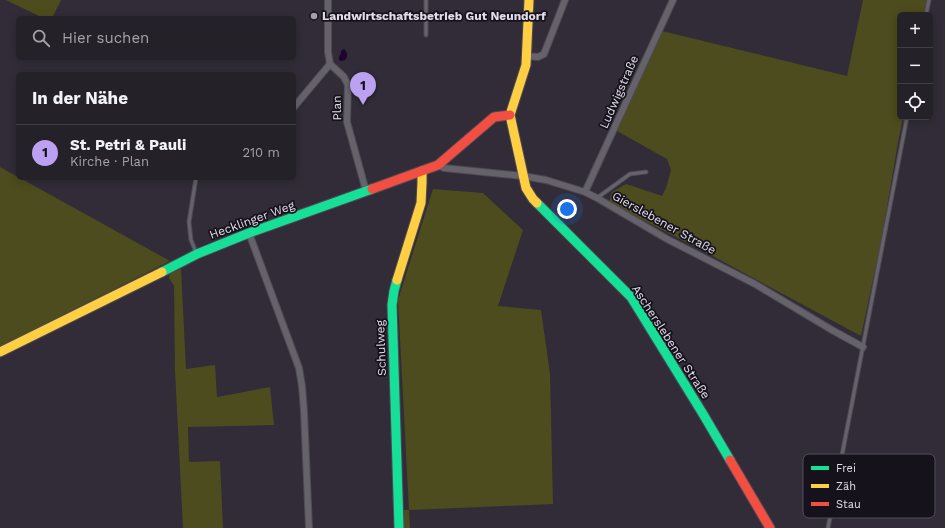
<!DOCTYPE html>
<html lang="de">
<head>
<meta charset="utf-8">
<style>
	:root { --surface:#252129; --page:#312e35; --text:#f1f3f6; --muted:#a3a3a8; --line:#423e46; --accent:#bca0f2 }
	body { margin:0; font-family:"Work Sans",sans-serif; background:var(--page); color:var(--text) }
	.controls { position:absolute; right:12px; top:12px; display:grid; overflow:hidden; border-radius:6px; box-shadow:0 2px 10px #0003 }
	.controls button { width:36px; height:36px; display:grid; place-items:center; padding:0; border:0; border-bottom:1px solid var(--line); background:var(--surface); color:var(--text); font:20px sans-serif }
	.you { position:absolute; left:567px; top:209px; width:14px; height:14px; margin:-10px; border:3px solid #fff; border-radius:50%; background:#1a73e8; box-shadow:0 0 0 6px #1a73e833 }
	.badge { display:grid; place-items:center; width:26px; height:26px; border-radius:50%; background:var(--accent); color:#111; font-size:13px; font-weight:700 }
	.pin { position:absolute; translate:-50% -33px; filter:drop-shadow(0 1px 2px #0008) }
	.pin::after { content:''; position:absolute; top:21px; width:14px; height:12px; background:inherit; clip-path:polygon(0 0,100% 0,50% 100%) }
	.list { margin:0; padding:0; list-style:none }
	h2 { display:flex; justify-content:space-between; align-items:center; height:52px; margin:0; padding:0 16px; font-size:17px }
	h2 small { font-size:13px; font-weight:400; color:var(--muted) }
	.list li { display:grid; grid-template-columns:26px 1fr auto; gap:12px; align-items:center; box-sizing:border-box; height:56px; padding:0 16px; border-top:1px solid var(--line) }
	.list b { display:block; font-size:15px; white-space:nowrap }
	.list p { margin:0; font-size:13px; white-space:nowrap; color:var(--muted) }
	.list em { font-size:13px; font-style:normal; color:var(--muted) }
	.icon { flex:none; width:22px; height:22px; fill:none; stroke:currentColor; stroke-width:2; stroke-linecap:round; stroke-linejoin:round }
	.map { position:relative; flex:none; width:945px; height:528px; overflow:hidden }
	.search { position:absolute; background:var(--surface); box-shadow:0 2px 10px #0003; left:16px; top:16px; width:280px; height:44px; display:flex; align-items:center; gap:10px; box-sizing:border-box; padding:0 14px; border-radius:6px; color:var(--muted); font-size:15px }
	.panel { position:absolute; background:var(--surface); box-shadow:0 2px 10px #0003; left:16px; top:72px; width:280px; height:108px; border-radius:6px }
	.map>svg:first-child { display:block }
	.green { fill:#4d4c1e }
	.water { fill:#1f0433 }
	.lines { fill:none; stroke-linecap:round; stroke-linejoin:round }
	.lane-casing { stroke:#4e4953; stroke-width:5 }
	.street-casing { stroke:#4e4953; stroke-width:8 }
	.fast-casing { stroke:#4e4953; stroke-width:11 }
	.slow-casing { stroke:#4e4953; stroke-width:11 }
	.jam-casing { stroke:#4e4953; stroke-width:11 }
	.lane { stroke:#66626b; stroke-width:3 }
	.street { stroke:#66626b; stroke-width:6 }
	.fast { stroke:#16e098; stroke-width:9 }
	.slow { stroke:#ffcf43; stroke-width:9 }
	.jam { stroke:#f24e42; stroke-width:9 }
	.poi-dot { fill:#a49eab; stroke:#16121c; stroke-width:1.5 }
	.labels { text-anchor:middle; stroke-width:3.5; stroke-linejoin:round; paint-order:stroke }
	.poi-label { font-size:12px; font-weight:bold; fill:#e2dcea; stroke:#16121c; text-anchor:start }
	.street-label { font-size:12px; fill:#e2dcea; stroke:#16121c }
	.key { fill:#16121c; stroke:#534f5a; stroke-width:1 }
	.key-label { font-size:11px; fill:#e2dcea }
</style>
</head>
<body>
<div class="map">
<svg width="945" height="528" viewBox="0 0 945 528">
	<rect width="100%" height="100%" fill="#312c37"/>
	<path class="green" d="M 6,0 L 61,0 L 52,18 L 43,18 Z
		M 863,0 L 927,0 L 924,15 L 900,15 L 900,117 L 903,117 L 897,148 L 881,242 L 861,336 L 707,253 L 610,203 L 610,198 L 612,192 L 626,184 L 662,196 L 666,188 L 671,170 L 667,159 L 617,131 L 662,31 L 847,76 Z
		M 0,167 L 18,177 L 18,178 L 20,178 L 170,261 L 0,347 Z
		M 433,189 L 483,193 L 523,230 L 498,306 L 541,310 L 550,374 L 553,504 L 409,510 L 410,528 L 395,528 L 394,510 L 409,510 L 398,300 Z
		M 181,269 L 186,369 L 215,365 L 217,397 L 270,387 L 274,425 L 188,427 L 189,462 L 220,461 L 223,528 L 183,528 L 175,370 L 174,286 L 169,278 L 170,273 Z"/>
	<path class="water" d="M 344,49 C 349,53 348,61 341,61 L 339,60 L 339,57 L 341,53 L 341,51 Z"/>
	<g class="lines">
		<defs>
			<path id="lane" d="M 426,0 L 426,35
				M 926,15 L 929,0
				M 196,178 L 189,222 L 191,240 L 196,252
				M 597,198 L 630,174 L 646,172
				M 828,528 L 907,117"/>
			<path id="street" d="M 328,0 L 328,52 L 330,64 L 344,77 L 348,85 L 347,122 L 366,191
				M 526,56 L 538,57 L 544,54 L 565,0
				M 294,107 L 330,64
				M 438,165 L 444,168 L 523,176 L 546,180 L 585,192 L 597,198 L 667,239 L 755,284 L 832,330 L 863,347
				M 585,192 L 673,0
				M 249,233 L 299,368 L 302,386 L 304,411 L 309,528"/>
			<path id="fast" d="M 537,203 L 631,297 L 703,414 L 730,460
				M 162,272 L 197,254 L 249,233 L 372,189
				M 397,280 L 394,291 L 392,305 L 399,528"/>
			<path id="slow" d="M 529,0 L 526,65 L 510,115 L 526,188 L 533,199 L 537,203
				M 397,280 L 421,203 L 422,183 L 422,171
				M 0,352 L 162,272"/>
			<path id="jam" d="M 372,189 L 438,165 L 494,117 L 510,115
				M 730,460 L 770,528"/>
		</defs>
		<use href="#lane" class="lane-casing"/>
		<use href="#street" class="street-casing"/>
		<use href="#fast" class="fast-casing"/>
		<use href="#slow" class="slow-casing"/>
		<use href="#jam" class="jam-casing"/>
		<use href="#lane" class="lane"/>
		<use href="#street" class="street"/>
		<use href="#fast" class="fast"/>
		<use href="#slow" class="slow"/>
		<use href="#jam" class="jam"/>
	</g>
	<circle class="poi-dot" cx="314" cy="16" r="4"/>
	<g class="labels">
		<g class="poi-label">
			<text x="322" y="20">Landwirtschaftsbetrieb Gut Neundorf</text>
		</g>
		<g class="street-label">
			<text transform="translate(619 92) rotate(-66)" y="4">Ludwigstraße</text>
			<text transform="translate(337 108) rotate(-91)" y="4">Plan</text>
			<text transform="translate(252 220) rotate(-20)" y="4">Hecklinger Weg</text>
			<text transform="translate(664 223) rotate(29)" y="4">Gierslebener Straße</text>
			<text transform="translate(671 342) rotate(57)" y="4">Ascherslebener Straße</text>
			<text transform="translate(381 348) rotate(-92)" y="4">Schulweg</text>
		</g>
	</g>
	<rect x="803" y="454" width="132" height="64" rx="6" class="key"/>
	<rect x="811" y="466" width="18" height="4" fill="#16e098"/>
	<rect x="811" y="484" width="18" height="4" fill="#ffcf43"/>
	<rect x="811" y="502" width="18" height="4" fill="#f24e42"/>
	<g class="key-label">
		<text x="836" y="472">Frei</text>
		<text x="836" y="490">Zäh</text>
		<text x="836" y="508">Stau</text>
	</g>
</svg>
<div class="controls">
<button>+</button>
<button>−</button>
<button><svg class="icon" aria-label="locate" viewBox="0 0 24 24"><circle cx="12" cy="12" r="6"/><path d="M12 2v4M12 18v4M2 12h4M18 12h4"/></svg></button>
</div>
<div class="you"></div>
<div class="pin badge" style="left:363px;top:105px">1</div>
<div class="search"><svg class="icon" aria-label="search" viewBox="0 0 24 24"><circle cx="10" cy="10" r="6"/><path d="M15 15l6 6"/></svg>Hier suchen</div>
<section class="panel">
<h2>In der Nähe<small></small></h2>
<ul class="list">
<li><span class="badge">1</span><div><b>St. Petri &amp; Pauli</b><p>Kirche · Plan</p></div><em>210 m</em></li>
</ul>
</section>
</div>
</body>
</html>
